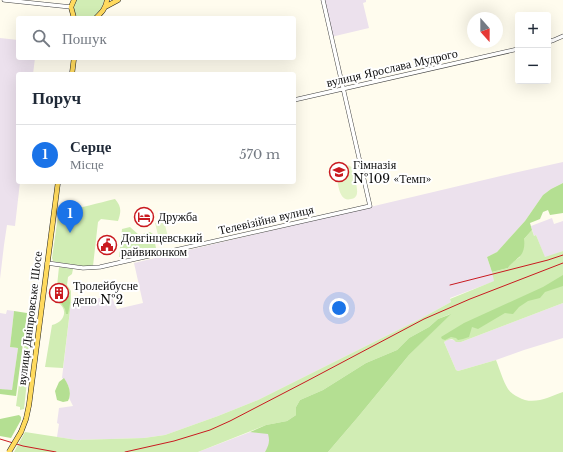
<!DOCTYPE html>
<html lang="uk">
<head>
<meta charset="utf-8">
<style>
	:root { --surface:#fff; --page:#f6f6f7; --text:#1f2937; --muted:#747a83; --line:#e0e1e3; --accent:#1a73e8 }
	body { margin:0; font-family:"Libre Baskerville",serif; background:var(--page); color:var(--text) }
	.controls { position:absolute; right:12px; top:12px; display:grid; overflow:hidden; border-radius:4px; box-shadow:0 4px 16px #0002 }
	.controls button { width:36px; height:36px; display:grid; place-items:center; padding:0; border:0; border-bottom:1px solid var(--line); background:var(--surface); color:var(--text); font:20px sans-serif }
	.compass { position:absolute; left:467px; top:12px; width:36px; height:36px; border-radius:50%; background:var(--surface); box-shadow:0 4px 16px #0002; rotate:159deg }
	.you { position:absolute; left:339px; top:308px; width:14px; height:14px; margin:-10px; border:3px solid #fff; border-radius:50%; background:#1a73e8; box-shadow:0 0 0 6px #1a73e833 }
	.badge { display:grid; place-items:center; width:26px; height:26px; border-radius:50%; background:var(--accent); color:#fff; font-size:13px; font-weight:700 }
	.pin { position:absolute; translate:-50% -33px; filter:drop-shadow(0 1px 2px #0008) }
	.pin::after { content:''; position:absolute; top:21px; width:14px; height:12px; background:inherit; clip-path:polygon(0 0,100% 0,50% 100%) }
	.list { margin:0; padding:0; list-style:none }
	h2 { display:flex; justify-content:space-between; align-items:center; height:52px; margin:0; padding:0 16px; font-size:17px }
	h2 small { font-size:13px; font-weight:400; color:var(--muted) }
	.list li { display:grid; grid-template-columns:26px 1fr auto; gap:12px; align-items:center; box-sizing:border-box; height:60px; padding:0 16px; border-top:1px solid var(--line) }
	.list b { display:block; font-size:15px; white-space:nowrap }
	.list p { margin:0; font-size:13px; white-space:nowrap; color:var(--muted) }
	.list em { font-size:13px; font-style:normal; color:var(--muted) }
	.icon { flex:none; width:22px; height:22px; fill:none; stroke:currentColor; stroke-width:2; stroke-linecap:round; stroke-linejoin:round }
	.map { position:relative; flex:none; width:563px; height:452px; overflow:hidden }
	.search { position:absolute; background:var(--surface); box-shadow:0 4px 16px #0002; left:16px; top:16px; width:280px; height:44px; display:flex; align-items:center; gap:10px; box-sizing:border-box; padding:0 14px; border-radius:4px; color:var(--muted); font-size:15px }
	.panel { position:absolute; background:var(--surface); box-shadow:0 4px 16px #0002; left:16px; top:72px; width:280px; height:112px; border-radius:4px }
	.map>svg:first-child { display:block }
	.industrial { fill:#ece1ed }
	.green { fill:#d1edb4 }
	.forest { fill:#b4df92 }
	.pitch { fill:#e3f3c7 }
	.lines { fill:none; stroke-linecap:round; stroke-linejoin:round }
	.tertiary-casing { stroke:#414141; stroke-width:4.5 }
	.primary-casing { stroke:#1f1f1f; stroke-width:5.5 }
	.tertiary { stroke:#fff; stroke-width:3.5 }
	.primary { stroke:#ffda5e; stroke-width:4.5 }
	.rail { stroke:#c91a20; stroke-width:1 }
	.primary-bridge-casing { stroke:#1f1f1f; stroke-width:5.5; stroke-linecap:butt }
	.primary-bridge { stroke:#ffda5e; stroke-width:4.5 }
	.labels { text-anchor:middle; stroke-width:4; stroke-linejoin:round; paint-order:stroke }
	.street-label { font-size:12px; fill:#0e0e0e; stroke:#fff }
	.poi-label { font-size:12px; fill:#0e0e0e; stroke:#fff; text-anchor:start }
</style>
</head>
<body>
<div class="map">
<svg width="563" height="452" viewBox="0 0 563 452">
	<rect width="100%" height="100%" fill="#fffcee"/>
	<path class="industrial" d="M 323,0 L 366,0 L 366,2 L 363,3 L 369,28 L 331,37 Z
		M 0,38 L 18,40 L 18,58 L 35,58 L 33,74 L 18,74 L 18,182 L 20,182 L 15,226 L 7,225 L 4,245 L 0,279 Z
		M 563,162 L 563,183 L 551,189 L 543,195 L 525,221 L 497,252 L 487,257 L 495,281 L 450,298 L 451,302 L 420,319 L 258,400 L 218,416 L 165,435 L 144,438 L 77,440 L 57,437 L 59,424 L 57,423 L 59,408 L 73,406 L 69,398 L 70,395 L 69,387 L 65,380 L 62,378 L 71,302 L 84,302 L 111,295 L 117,309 L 143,303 L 134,263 L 505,175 Z
		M 552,218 L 554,224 L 563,221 L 563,251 L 545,258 L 536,235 L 534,236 L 531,226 Z
		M 563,303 L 563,338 L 524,350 L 496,360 L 458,371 L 456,370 L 444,342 L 449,339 L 461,342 Z
		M 7,310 L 14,311 L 10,347 L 18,348 L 12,391 L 0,389 L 0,313 L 6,314 Z
		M 250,432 L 268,433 L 270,440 L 268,447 L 265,452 L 198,452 Z"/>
	<path class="green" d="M 76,0 L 104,0 C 103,7 98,14 92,18 L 79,18 C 73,13 72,7 76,0 Z
		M 115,199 C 122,207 121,212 118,221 L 101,219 L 98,222 L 93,266 L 83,266 L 56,262 L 53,261 L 52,258 L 59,209 C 78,210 97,203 115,199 Z
		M 130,227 L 139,235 L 150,232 L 153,234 L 156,248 L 119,257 L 122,229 Z
		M 532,230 L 534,236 L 536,235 L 545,257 L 563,251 L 563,303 L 461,342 L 456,342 C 452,337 449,339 444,342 L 456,370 L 458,371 L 496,360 C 500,370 503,381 508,389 C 511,393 514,395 518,397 C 533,406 549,397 563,392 L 563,452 L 328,452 L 358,417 L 409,355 L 450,314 L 438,319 L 429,327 L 409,338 L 397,350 L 366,363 L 323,390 L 300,400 L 296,407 L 296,415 L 287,421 L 266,425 L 198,452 L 14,452 L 25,432 L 77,440 L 144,438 L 165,435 L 218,416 L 258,400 L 420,319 L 451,302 L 450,299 L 494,281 L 492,272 L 508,268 L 511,263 L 520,257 L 524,239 Z
		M 59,267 L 73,269 L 72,274 L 68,277 L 67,285 L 71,291 L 71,302 L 63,368 L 45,367 L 52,325 C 66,322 69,307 55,301 L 55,298 L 61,298 L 63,287 L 57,286 Z
		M 27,327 L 31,327 L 30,334 L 32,335 L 24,409 L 20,410 L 20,407 L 16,406 Z"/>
	<path class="forest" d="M 563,183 L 563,213 L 550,215 L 548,210 L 543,212 L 540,219 L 530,223 L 532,230 L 524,239 C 525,245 524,254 518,258 C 514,262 511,263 508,268 L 492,272 L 487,257 L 497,252 L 525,221 L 543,195 L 551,189 Z
		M 563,275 L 563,286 L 545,292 L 540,298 L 528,301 L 519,307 L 513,314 L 505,313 L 478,329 L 472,327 L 469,337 L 463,339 L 458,340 L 456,338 L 451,337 L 445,340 L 442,339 L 441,337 L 464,323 L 543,287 Z
		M 65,286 L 69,291 L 70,303 L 68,314 L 66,314 L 65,309 L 60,301 L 62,298 L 64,287 Z
		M 14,311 L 27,313 L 16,396 L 0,394 L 0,389 L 12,390 L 18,348 L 10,347 Z
		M 451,314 L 409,355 L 358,417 L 328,452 L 265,452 C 269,445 270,441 268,434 L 250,432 L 266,425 L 287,421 L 296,415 L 296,407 L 300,400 L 323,390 L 366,363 L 397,350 L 409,338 L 429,327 L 438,319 Z
		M 64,378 C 69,385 72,393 68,401 L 63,402 L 57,400 L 55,391 L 59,382 Z
		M 19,415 L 21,417 L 21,420 L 11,438 L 0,436 L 0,419 Z"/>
	<path class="pitch" d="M 344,165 C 347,165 350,165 352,168 C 354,171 358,190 357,193 C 357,196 354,199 351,199 C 338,203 338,180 336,172 L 339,167 Z
		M 164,221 L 169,241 L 160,243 L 155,223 Z"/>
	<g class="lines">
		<defs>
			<path id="tertiary" d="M 4,0 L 71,7
				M 548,42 L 554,40 L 563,36
				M 294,100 L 518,49
				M 47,263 L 83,268 L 100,267 L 370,206 L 323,0"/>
			<path id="primary" d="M 74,0 L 71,7 L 74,18
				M 105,7 L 118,0
				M 96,18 C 102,12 106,8 107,0
				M 72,74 L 74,58
				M 21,432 L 26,419 L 29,405 L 58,182"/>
		</defs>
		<use href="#tertiary" class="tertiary-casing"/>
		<use href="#primary" class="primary-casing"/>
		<use href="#tertiary" class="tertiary"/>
		<use href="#primary" class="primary"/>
		<path class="rail" d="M 450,285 L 548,260 L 563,255
			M 0,439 L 23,446 L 56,452
			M 125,452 L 174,441 L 210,430 L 230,421 L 307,381 L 424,319 L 470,299 L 563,263"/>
		<defs>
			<path id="primary-bridge" d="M 9,452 L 21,432"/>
		</defs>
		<use href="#primary-bridge" class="primary-bridge-casing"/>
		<use href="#primary-bridge" class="primary-bridge"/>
	</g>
	<defs>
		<symbol id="school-ring" viewBox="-11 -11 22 22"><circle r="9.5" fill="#fff" stroke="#c91a20" stroke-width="1.5"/><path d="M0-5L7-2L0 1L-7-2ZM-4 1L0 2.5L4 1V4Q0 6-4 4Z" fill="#c91a20"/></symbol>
		<symbol id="hotel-ring" viewBox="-11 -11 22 22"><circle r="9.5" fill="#fff" stroke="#c91a20" stroke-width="1.5"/><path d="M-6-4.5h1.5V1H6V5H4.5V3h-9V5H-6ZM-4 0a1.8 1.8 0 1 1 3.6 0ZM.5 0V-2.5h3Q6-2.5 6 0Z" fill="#c91a20"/></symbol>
		<symbol id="civic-ring" viewBox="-11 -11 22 22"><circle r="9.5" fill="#fff" stroke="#c91a20" stroke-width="1.5"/><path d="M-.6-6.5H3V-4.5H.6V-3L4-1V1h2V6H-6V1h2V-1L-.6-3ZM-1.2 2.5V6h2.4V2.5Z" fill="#c91a20"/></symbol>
		<symbol id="building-ring" viewBox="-11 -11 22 22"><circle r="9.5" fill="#fff" stroke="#c91a20" stroke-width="1.5"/><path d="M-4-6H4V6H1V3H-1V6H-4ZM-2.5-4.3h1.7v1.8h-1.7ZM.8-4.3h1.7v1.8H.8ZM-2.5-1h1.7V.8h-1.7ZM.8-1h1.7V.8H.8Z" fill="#c91a20"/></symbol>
	</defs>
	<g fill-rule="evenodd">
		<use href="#school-ring" x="328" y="161" width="22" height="22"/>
		<use href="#hotel-ring" x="133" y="206" width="22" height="22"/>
		<use href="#civic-ring" x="96" y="234" width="22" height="22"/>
		<use href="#building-ring" x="48" y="282" width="22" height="22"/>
	</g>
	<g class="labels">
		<g class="street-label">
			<text transform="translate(392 68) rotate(-13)" y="4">вулиця Ярослава Мудрого</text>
			<text transform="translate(266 220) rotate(-13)" y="4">Телевізійна вулиця</text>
			<text transform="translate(30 318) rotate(-83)" y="4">вулиця Дніпровське Шосе</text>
		</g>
		<g class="poi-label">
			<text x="353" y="169">Гімназія<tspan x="353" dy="14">№109 «Темп»</tspan></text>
			<text x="158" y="221">Дружба</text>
			<text x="121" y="242">Довгінцевський<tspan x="121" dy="14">райвиконком</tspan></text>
			<text x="73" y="290">Тролейбусне<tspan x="73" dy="14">депо №2</tspan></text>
		</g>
	</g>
</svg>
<div class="controls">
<button>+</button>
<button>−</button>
</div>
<svg class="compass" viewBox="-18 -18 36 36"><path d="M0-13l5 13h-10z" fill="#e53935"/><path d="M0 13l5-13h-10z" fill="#747a83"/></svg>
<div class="you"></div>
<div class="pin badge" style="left:70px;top:233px">1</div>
<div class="search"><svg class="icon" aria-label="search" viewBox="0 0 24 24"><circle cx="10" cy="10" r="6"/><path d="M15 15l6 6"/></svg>Пошук</div>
<section class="panel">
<h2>Поруч<small></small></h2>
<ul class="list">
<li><span class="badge">1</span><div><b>Серце</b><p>Місце</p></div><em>570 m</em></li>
</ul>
</section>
</div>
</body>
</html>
